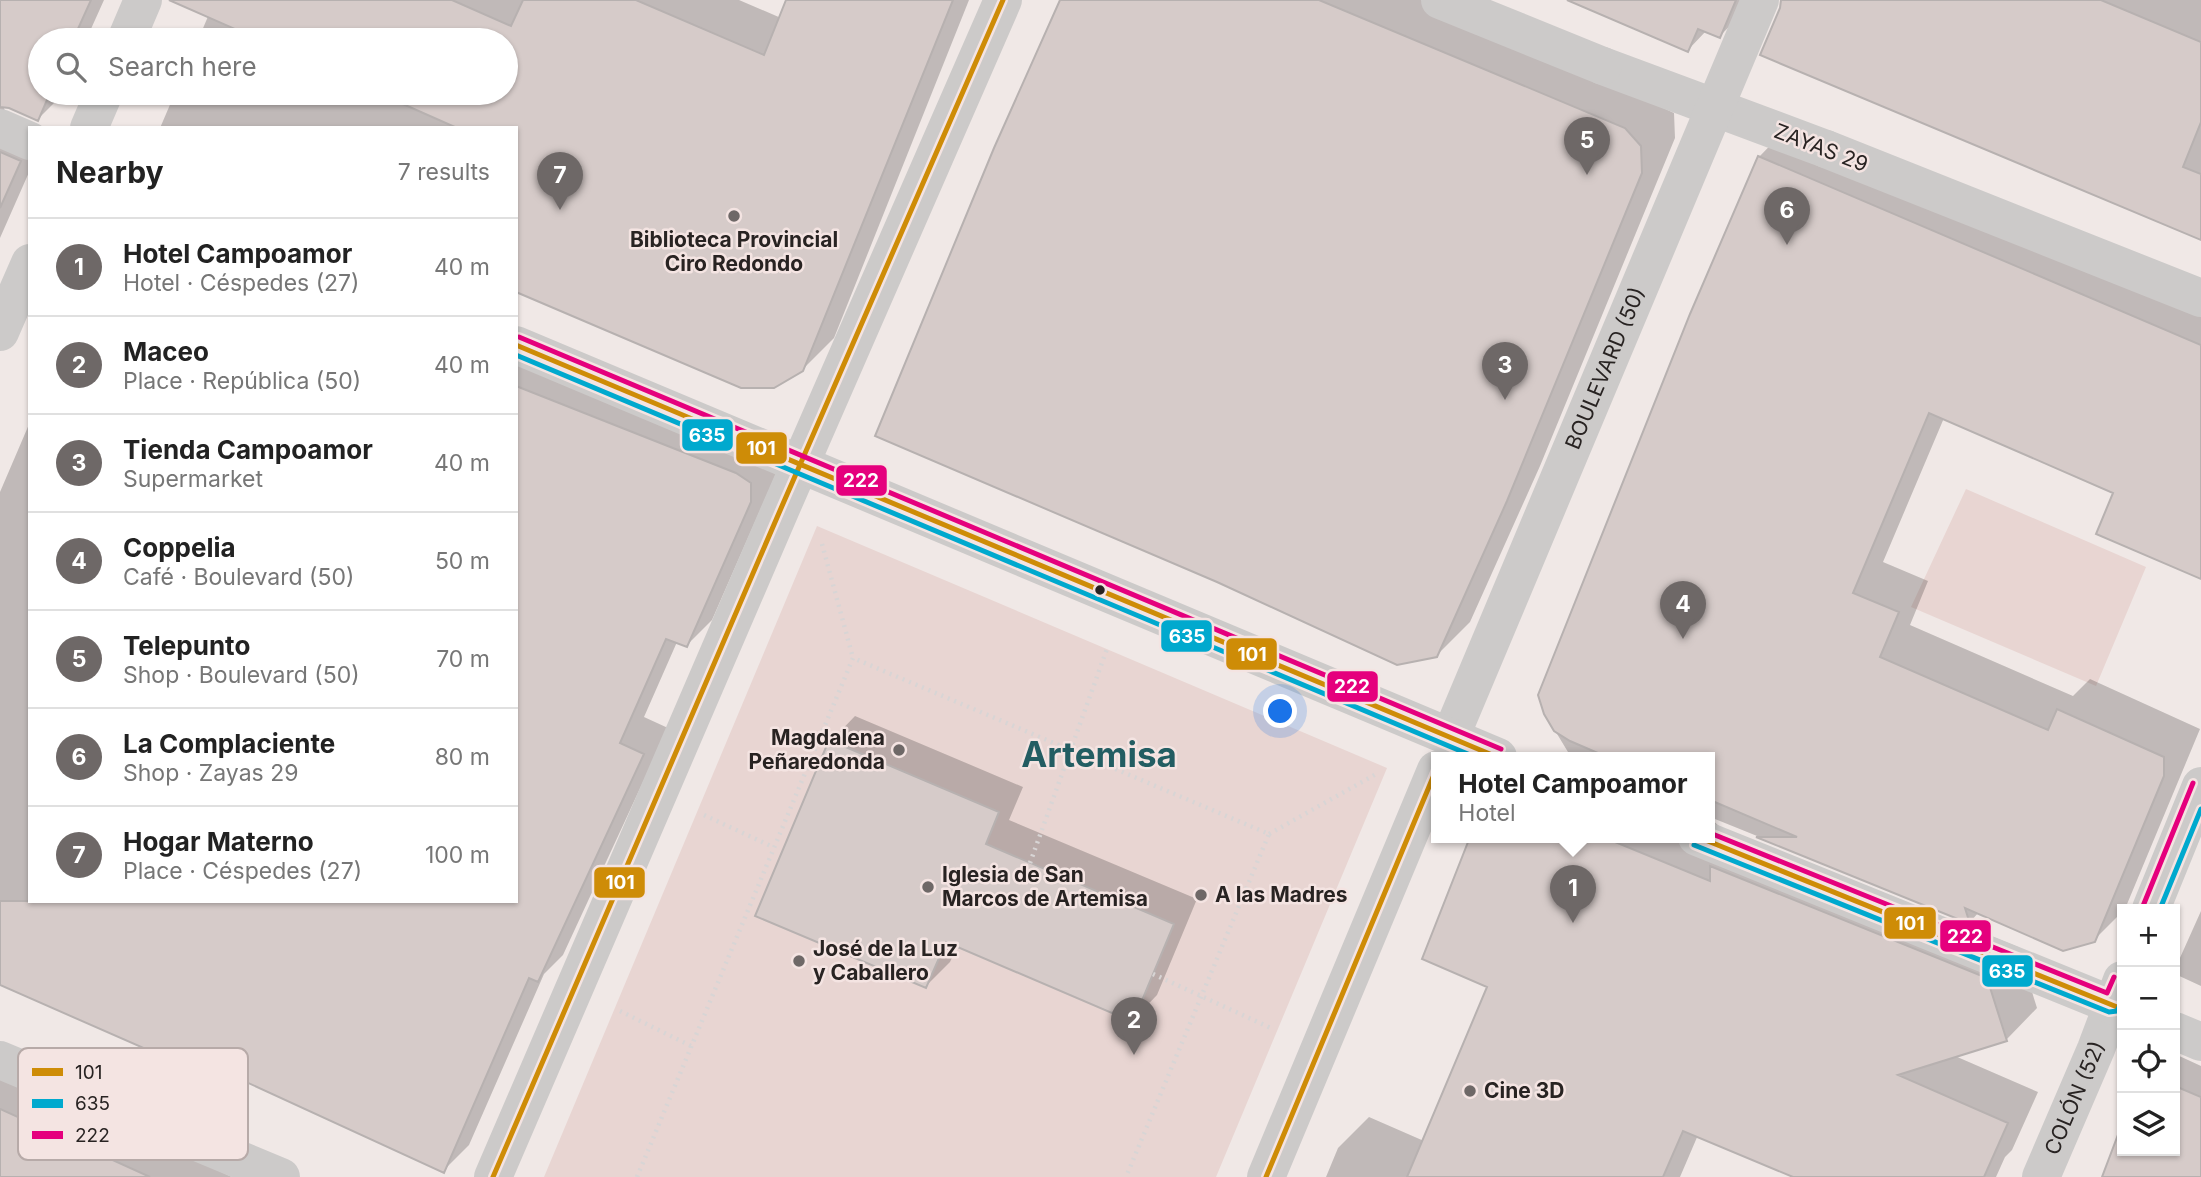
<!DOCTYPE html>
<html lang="en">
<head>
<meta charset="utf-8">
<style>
	:root { --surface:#fff; --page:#f2f2f2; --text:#222; --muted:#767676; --line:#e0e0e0; --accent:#6e6867 }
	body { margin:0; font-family:Inter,sans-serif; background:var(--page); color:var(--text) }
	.controls { position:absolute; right:21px; bottom:21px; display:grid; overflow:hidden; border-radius:0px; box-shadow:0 2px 5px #0004 }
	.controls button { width:63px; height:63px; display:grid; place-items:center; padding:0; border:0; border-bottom:2px solid var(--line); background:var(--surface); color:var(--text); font:35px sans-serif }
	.you { position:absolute; left:1281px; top:712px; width:24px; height:24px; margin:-18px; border:5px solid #fff; border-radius:50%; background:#1a73e8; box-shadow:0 0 0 10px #1a73e833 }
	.badge { display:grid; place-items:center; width:46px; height:46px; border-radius:50%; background:var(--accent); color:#fff; font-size:23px; font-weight:700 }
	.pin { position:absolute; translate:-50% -58px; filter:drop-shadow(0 2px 4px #0008) }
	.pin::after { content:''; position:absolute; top:37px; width:24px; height:21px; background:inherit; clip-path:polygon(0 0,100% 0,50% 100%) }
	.popup { position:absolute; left:1431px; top:752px; width:284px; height:91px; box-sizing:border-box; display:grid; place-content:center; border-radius:0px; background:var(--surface); filter:drop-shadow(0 2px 5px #0005); font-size:23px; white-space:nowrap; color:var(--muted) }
	.popup b { font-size:26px; color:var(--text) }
	.popup::after { content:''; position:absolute; left:50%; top:100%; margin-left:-14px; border:14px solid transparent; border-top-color:var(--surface) }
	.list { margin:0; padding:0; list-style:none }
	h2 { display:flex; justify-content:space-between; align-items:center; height:91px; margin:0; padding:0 28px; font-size:30px }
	h2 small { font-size:23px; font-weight:400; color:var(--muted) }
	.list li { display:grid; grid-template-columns:46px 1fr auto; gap:21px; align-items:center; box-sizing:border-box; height:98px; padding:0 28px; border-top:2px solid var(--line) }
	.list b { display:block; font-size:26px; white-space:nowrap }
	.list p { margin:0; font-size:23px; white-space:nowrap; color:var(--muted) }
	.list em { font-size:23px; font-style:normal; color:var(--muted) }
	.icon { flex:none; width:38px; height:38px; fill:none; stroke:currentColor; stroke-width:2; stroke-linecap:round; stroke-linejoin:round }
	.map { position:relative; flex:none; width:2201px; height:1177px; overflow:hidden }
	.search { position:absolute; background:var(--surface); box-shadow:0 2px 5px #0004; left:28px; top:28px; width:490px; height:77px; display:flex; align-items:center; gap:18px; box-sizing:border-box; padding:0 24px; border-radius:38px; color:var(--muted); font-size:26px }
	.panel { position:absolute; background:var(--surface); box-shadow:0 2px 5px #0004; left:28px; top:126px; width:490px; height:777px; border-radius:0px }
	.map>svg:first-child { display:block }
	.green { fill:#e8d5d2 }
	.shadow { fill:#0003 }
	.building { fill:#d6cbc9; stroke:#b7b1b0; stroke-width:2 }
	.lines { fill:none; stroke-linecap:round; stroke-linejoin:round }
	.path { stroke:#d8d5d5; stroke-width:4.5; stroke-dasharray:2 5; stroke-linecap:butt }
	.pedestrian { stroke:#cccac9; stroke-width:38 }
	.minor { stroke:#cccac9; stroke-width:38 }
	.tertiary { stroke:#cccac9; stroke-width:38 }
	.secondary { stroke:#cccac9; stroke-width:38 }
	.primary { stroke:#cccac9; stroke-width:38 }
	.bus-1-casing { stroke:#f4e4e2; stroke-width:10 }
	.bus-2-casing { stroke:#f4e4e2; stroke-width:10 }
	.bus-3-casing { stroke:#f4e4e2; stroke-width:10 }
	.bus-1 { stroke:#ce8c07; stroke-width:5 }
	.bus-2 { stroke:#00a9ce; stroke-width:5 }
	.bus-3 { stroke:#e5007d; stroke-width:5 }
	.poi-dot { fill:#6e6867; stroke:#f4e4e2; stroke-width:2.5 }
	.bus-dot { fill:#282322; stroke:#f4e4e2; stroke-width:2.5 }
	.labels { text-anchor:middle; stroke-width:5; stroke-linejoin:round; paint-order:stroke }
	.street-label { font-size:21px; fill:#282322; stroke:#f4e4e2 }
	.poi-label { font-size:21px; font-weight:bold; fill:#282322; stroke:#f4e4e2; text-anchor:start }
	.town-label { font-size:35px; font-weight:bold; fill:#235d62; stroke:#f4e4e2 }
	.key { fill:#f4e4e2; stroke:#b7aaa8; stroke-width:2 }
	.key-label { font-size:19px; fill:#282322 }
	.line-badge { stroke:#f4e4e2; stroke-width:2.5 }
	.badge-label { font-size:19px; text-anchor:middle; font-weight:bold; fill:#fff }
</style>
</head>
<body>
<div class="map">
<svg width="2201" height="1177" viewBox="0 0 2201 1177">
	<rect width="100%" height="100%" fill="#f0e8e6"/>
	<path class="green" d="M 1966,489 L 2146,567 L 2096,686 L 1911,607 Z
		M 817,526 L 1387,768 L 1216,1177 L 544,1177 Z"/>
	<path class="shadow" d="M 0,0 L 104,0 L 86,40 L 40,40 L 40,93 L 63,94 L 38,119 L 3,105 L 7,117 L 30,129 L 30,170 L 0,238 Z
		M 215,0 L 739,0 L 781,18 L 788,0 L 969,0 L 834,338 L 802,370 L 516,128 L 160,128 L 175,93 L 506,93 L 506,40 L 198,40 Z
		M 1062,0 L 1432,0 L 1674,113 L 1675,138 L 1540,466 L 1470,622 L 1436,656 Z
		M 1572,0 L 1755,0 L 1720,36 L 1706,31 L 1688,50 Z
		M 1783,0 L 2201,0 L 2201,238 Z
		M 1790,125 L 2201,300 L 2201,564 L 2116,492 L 1944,418 L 1883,562 L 1928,581 L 1910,625 L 2073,696 L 2090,679 L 2200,729 L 2125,909 L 2122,909 L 2122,912 L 2094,940 L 1979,912 L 1970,922 L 1710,817 L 1710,757 L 1571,757 L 1545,714 L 1759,157 Z
		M 516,350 L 776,474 L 712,620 L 687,645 L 677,642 L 644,717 L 668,728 L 563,955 L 544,974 L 469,1145 L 443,1171 L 198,1058 L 189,1066 L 0,983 L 0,492 L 30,422 L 30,901 L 516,901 Z
		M 855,716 L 1023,787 L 1009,820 L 1197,899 L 1157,995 L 1133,1020 L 958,945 L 950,962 L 926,986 L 831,741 Z
		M 1710,818 L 1720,827 L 2018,947 L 2037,1008 L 2006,1040 L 1955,1056 L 2038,1092 L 2012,1150 L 2005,1157 L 1996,1177 L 1797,1177 L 1698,1135 L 1680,1177 L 1326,1177 L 1338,1148 L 1369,1117 L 1424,1141 L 1489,986 L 1472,837 L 1710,837 Z
		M 2201,911 L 2201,986 L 2175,974 L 2175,969 Z
		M 2175,1054 L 2201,1066 L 2201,1177 L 2102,1177 L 2122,1130 L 2122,1151 L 2175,1151 Z
		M 0,1067 L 232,1177 L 0,1177 Z"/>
	<path class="building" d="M 0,0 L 91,0 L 73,40 L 40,40 L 40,93 L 50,93 L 38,121 L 9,108 L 0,107 Z
		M 169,0 L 452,0 L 511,26 L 523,0 L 636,0 L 764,55 L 786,0 L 953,0 L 803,371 L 774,388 L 741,388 L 516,292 L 516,128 L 457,128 L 378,93 L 506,93 L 506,40 L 260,40 Z
		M 1060,0 L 1319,0 L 1625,128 L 1641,146 L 1642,173 L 1507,501 L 1437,657 L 1397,665 L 1217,582 L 875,436 L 994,148 Z
		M 1567,0 L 1736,0 L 1720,38 L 1698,29 L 1688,52 Z
		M 1781,0 L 2101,0 L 2201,42 L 2201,122 L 2183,167 L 2201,174 L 2201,240 L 1760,55 L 1780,8 Z
		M 0,152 L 21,161 L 0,208 Z
		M 1758,156 L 2201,345 L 2201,579 L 2096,534 L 2113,493 L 1929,413 L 1853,593 L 1899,612 L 1880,657 L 2048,730 L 2057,709 L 2164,757 L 2164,776 L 2095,942 L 2063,951 L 1965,908 L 1970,924 L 1756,837 L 1797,837 L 1710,800 L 1710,757 L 1607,757 L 1570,741 L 1554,731 L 1544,714 L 1538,695 L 1690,314 Z
		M 516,386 L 736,473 L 751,483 L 751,502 L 687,647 L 666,639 L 620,743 L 644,754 L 538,982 L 529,978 L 444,1173 L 194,1058 L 189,1068 L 0,985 L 0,901 L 516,901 Z
		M 829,740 L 999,812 L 986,844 L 1174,924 L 1133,1022 L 946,942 L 926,988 L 755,916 Z
		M 1470,837 L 1603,837 L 1710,881 L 1710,866 L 1987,978 L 2007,1041 L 1898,1075 L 2008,1123 L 1984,1177 L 1793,1177 L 1683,1131 L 1663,1177 L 1407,1177 L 1487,987 L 1422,959 Z
		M 2175,1086 L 2201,1097 L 2201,1177 L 2102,1177 L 2122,1124 L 2122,1151 L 2175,1151 Z
		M 0,1109 L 150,1177 L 0,1177 Z"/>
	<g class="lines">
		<path class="path" d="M 822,544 L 853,658
			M 704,815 L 773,847
			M 1269,834 L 1378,773
			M 1030,863 L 1108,646
			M 1153,974 L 1273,1029
			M 620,1011 L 691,1046
			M 637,1177 L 853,658 L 1269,834 L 1126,1177"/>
		<g class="pedestrian">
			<path d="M 1603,66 L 1826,149"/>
			<path id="s1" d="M 1450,738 L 1760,0"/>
		</g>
		<path class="minor" d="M 1440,0 L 1603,66
			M 126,40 L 143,0
			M 89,128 L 104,93
			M 1826,149 L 2201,298
			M 0,332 L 30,263"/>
		<path class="tertiary" d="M 0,1060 L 281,1177
			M 493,1177 L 782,506 L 1003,0"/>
		<g class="secondary">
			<path d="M 2151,909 L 2201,786"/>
			<path d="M 1266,1177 L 1436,770"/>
			<path id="s2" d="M 2041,1177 L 2096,1049 L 2122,980"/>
		</g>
		<path class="primary" d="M 0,128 L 30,141
			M 516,345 L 1498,757
			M 1697,837 L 2122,1009
			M 2175,1031 L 2201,1042"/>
		<defs>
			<path id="bus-1" d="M 516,345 L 1497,757
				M 1698,837 L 2122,1009
				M 493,1177 L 782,506 L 1003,0
				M 1266,1177 L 1436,770"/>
			<path id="bus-2" d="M 516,355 L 1475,757
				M 1694,845 L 2109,1012 L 2117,1011 L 2122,1002
				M 2160,909 L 2201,809"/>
			<path id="bus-3" d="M 519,337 L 1501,749
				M 1710,833 L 2107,993 L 2114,977
				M 2143,906 L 2193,783"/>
		</defs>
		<use href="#bus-1" class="bus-1-casing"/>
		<use href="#bus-2" class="bus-2-casing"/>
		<use href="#bus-3" class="bus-3-casing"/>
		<use href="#bus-1" class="bus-1"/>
		<use href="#bus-2" class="bus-2"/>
		<use href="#bus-3" class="bus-3"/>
	</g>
	<g class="poi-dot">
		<circle cx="734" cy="216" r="7"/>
		<circle cx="899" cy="750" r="7"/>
		<circle cx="928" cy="887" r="7"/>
		<circle cx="1201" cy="895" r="7"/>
		<circle cx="799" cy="961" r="7"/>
		<circle cx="1470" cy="1091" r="7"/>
	</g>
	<circle class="bus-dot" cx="1100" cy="590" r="6"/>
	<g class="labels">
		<g class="street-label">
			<text transform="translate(1821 148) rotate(21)" y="7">ZAYAS 29</text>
			<text dy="7" stroke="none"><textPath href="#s1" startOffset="401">BOULEVARD (50)</textPath></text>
			<text dy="7" stroke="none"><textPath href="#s2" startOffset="86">COLÓN (52)</textPath></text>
		</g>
		<g class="poi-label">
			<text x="734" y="247" text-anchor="middle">Biblioteca Provincial<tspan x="734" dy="24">Ciro Redondo</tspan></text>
			<text x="885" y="745" text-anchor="end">Magdalena<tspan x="885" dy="24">Peñaredonda</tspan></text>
			<text x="942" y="882">Iglesia de San<tspan x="942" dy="24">Marcos de Artemisa</tspan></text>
			<text x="1215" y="902">A las Madres</text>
			<text x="813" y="956">José de la Luz<tspan x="813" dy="24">y Caballero</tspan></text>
			<text x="1484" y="1098">Cine 3D</text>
		</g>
		<g class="town-label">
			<text x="1099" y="767">Artemisa</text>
		</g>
	</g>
	<rect x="18" y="1048" width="230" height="112" rx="10" class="key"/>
	<rect x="32" y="1068" width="31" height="8" fill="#ce8c07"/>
	<rect x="32" y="1099" width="31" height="9" fill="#00a9ce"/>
	<rect x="32" y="1131" width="31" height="8" fill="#e5007d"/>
	<g class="key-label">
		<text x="75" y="1079">101</text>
		<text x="75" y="1110">635</text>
		<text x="75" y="1142">222</text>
	</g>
	<g class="line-badge">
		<rect x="681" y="418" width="53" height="34" rx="7" fill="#00a9ce"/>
		<rect x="735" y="431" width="53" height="34" rx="7" fill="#ce8c07"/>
		<rect x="835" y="464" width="53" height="33" rx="7" fill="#e5007d"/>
		<rect x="1160" y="619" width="53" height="34" rx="7" fill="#00a9ce"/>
		<rect x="1225" y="637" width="53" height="34" rx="7" fill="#ce8c07"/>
		<rect x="1326" y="670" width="53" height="33" rx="7" fill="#e5007d"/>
		<rect x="593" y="866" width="53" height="33" rx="7" fill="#ce8c07"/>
		<rect x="1883" y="906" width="54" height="34" rx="7" fill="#ce8c07"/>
		<rect x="1939" y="919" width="53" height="34" rx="7" fill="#e5007d"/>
		<rect x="1981" y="954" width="53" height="34" rx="7" fill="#00a9ce"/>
	</g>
	<g class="badge-label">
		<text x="707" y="442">635</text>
		<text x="761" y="455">101</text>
		<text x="861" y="487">222</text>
		<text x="1187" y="643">635</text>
		<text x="1252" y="661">101</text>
		<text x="1352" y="693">222</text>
		<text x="620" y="889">101</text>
		<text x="1910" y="930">101</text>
		<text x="1965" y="943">222</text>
		<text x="2007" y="978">635</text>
	</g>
</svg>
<div class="controls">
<button>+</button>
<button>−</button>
<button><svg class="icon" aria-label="locate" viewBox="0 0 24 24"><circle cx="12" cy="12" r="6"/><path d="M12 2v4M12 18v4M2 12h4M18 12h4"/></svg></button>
<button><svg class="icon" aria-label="layers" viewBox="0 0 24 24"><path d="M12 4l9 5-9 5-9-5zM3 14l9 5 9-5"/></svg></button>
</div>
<div class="you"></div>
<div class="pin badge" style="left:1573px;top:923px">1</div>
<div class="popup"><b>Hotel Campoamor</b>Hotel</div>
<div class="pin badge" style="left:1134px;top:1055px">2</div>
<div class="pin badge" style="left:1505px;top:400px">3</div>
<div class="pin badge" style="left:1683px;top:639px">4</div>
<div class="pin badge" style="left:1587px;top:175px">5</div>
<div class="pin badge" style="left:1787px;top:245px">6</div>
<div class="pin badge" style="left:560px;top:210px">7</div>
<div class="search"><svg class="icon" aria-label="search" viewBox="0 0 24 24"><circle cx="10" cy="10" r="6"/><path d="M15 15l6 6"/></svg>Search here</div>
<section class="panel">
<h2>Nearby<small>7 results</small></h2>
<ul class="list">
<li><span class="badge">1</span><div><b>Hotel Campoamor</b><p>Hotel · Céspedes (27)</p></div><em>40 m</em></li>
<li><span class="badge">2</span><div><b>Maceo</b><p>Place · República (50)</p></div><em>40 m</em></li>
<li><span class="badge">3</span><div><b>Tienda Campoamor</b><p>Supermarket</p></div><em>40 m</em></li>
<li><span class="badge">4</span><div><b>Coppelia</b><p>Café · Boulevard (50)</p></div><em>50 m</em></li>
<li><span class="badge">5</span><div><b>Telepunto</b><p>Shop · Boulevard (50)</p></div><em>70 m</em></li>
<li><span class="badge">6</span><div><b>La Complaciente</b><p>Shop · Zayas 29</p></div><em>80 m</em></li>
<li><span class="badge">7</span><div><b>Hogar Materno</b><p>Place · Céspedes (27)</p></div><em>100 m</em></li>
</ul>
</section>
</div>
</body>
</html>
